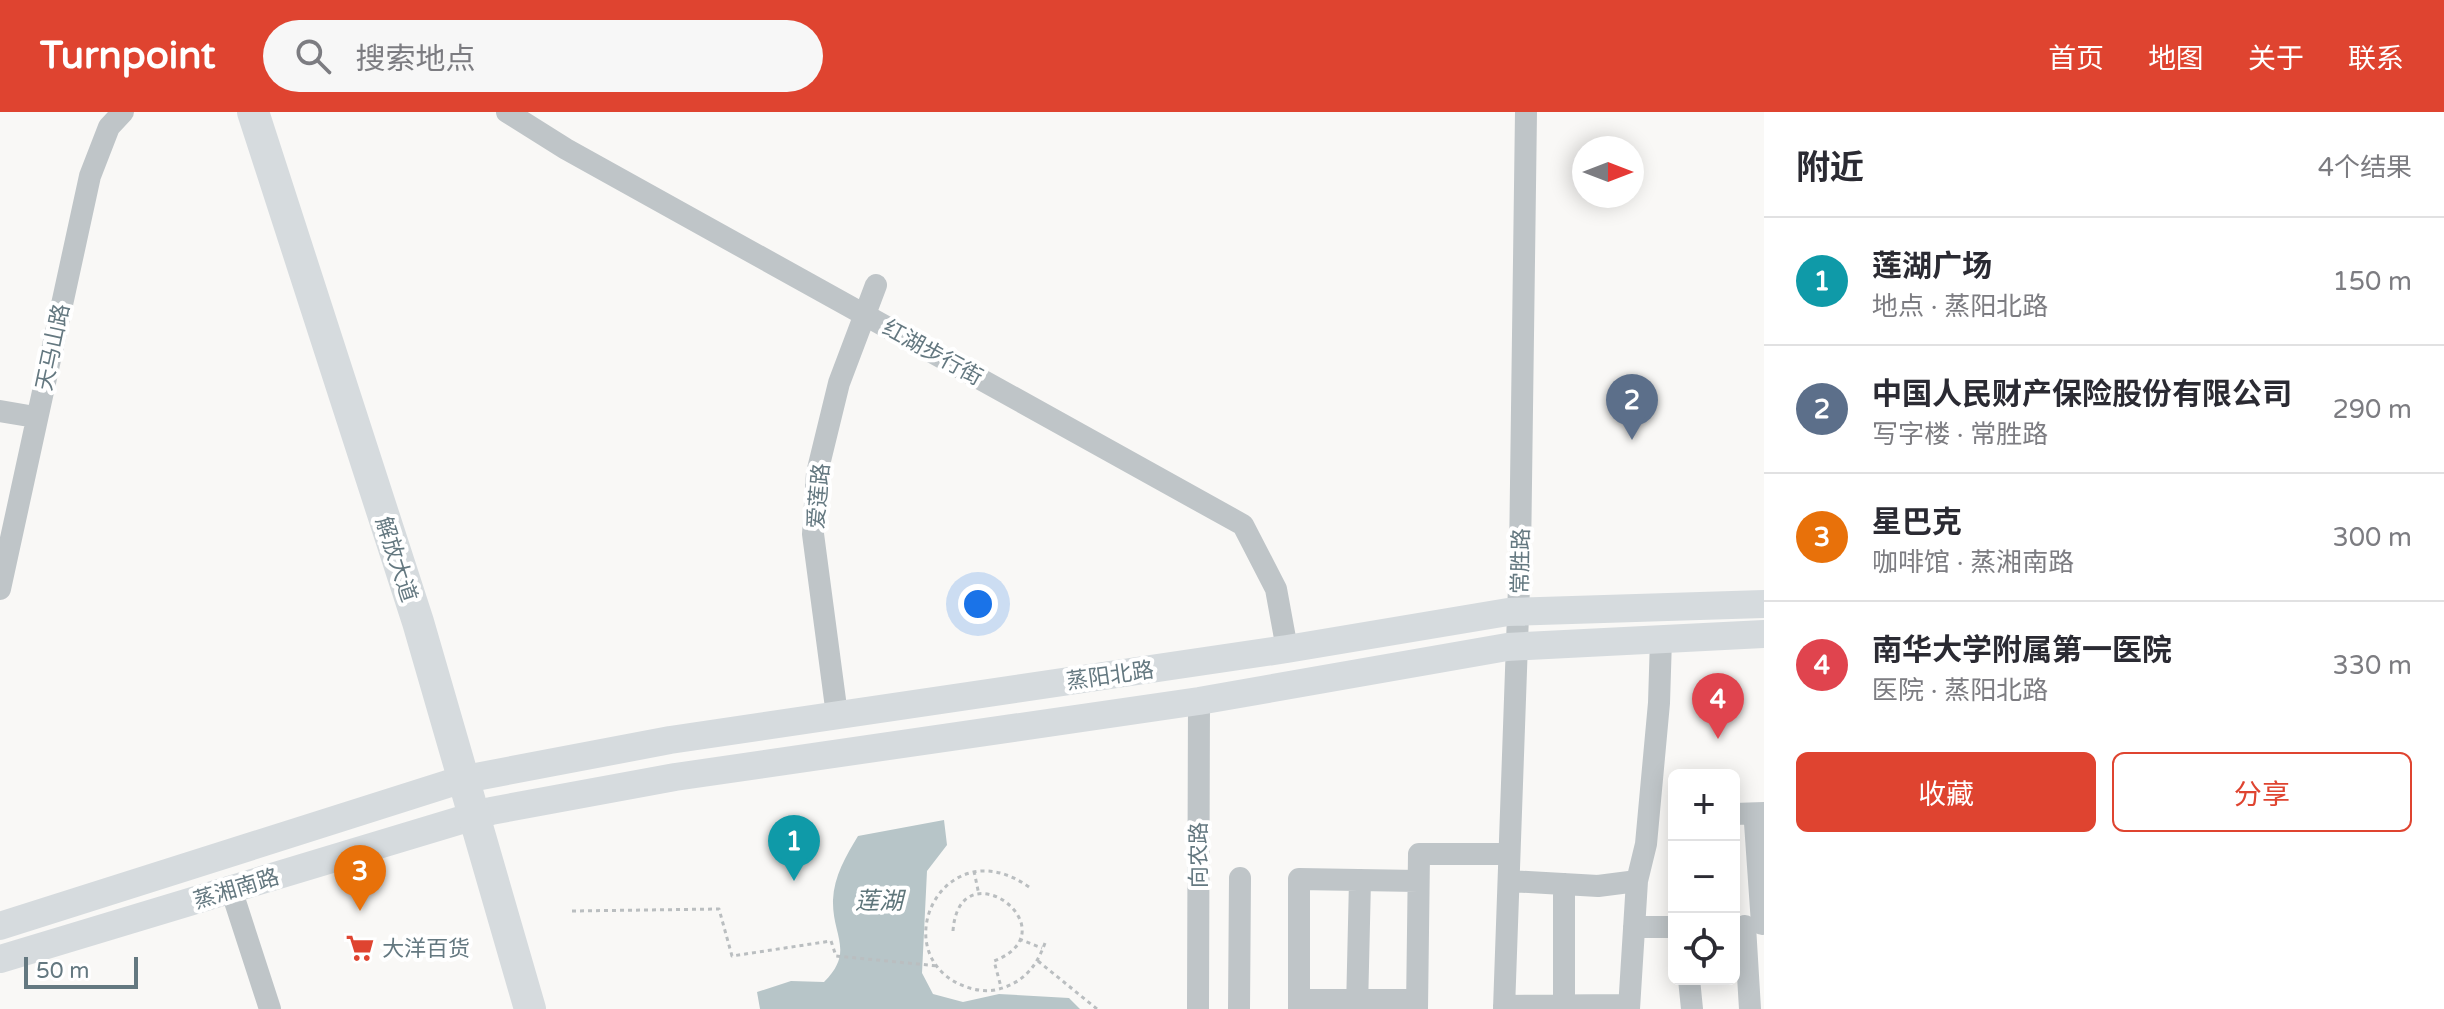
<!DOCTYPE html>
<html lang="zh">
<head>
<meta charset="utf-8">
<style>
	:root { --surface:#fff; --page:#f7f7f7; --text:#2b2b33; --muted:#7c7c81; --line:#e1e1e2; --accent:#df4430 }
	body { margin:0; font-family:"Varela Round","Noto Sans SC",sans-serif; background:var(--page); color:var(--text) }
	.controls { position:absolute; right:24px; bottom:24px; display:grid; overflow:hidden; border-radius:12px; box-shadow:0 4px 20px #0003 }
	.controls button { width:72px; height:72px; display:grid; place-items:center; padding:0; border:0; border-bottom:2px solid var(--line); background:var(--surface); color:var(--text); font:40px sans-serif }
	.compass { position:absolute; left:1572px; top:24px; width:72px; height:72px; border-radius:50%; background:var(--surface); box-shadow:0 4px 20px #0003; rotate:90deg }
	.scale { position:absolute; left:24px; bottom:20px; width:114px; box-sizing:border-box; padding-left:8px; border:4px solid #647880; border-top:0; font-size:22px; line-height:28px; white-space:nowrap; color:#647880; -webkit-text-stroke:6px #fff; paint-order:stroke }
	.you { position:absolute; left:978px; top:492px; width:28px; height:28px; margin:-20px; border:6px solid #fff; border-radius:50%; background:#1a73e8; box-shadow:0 0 0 12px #1a73e833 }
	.badge { display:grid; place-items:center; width:52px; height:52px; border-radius:50%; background:var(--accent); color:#fff; font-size:26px; font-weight:700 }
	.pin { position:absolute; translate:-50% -66px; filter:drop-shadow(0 2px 4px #0008) }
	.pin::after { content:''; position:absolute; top:42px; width:28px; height:24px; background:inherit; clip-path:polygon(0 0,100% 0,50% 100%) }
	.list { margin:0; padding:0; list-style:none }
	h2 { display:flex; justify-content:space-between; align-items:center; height:104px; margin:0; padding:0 32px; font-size:34px }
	h2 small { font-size:26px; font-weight:400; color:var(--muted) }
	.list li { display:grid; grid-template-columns:52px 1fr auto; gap:24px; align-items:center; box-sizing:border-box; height:128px; padding:0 32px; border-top:2px solid var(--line) }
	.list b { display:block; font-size:30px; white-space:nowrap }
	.list p { margin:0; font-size:26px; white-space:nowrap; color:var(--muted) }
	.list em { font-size:26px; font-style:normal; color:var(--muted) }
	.actions { display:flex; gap:16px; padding:24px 32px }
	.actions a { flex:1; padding:18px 0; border:2px solid var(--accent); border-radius:12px; text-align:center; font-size:28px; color:var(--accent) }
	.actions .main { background:var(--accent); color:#fff }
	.icon { flex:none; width:44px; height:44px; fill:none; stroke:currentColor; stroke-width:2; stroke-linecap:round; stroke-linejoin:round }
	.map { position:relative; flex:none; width:1764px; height:897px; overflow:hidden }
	header { display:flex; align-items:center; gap:48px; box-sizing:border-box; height:112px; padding:0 40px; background:var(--accent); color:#fff }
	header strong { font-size:38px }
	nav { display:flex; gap:44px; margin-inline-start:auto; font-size:28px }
	.search { width:560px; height:72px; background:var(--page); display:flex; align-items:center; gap:20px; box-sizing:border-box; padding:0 28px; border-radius:44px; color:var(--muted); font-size:30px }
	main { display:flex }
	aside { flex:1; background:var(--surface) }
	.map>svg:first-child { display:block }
	.water { fill:#b7c5c8 }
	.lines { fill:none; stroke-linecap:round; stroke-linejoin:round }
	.path { stroke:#babec0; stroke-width:3; stroke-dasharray:4 4; stroke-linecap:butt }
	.minor { stroke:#bfc5c8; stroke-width:22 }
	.major { stroke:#d6dbde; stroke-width:28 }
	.highway { stroke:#d6dbde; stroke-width:32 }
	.labels { text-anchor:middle; stroke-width:8; stroke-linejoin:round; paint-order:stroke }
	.street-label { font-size:22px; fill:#647880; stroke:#fff }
	.poi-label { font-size:22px; fill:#647880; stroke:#fff; text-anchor:start }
	.water-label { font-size:24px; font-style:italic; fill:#5f767b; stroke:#fff }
</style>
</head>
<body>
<header>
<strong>Turnpoint</strong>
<div class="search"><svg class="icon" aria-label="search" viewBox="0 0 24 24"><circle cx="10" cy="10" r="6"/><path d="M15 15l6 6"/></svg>搜索地点</div>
<nav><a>首页</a><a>地图</a><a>关于</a><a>联系</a></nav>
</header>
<main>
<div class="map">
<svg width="1764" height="897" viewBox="0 0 1764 897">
	<rect width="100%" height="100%" fill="#f9f8f6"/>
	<path class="water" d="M 944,708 L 947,733 L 927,759 L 922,861 L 933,882 L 963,890 L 999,882 L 1069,886 L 1080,897 L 760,897 L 757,880 L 791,869 L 824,870 C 855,839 832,824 833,788 C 834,764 846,744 858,724 Z"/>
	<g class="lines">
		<path class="path" d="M 974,759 L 979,783
			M 1029,775 C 946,716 885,836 959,872 C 970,877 982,880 995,878 C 1022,872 1036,856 1045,831
			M 572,799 L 719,797 L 732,844 L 831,829 L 836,844 L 938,854
			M 953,819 C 959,733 1074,818 994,849 L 1001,875
			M 1019,827 L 1042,836
			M 1038,849 L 1097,897"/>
		<path class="minor" d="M 507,0 L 566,37 L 1243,413 L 1276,477 L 1287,537
			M 0,299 L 29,304
			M 0,477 L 90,64 L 109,15 L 123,0
			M 837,603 L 813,422 L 817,361 L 839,271 L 876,173
			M 1734,702 L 1764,701
			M 1755,711 L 1762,812
			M 1509,769 L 1598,774 L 1637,769
			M 231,777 L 270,897
			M 1745,814 L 1750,897
			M 1634,815 L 1674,815
			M 1689,867 L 1692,897
			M 1299,888 L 1417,888
			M 1504,894 L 1629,893
			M 1198,897 L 1199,589
			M 1239,897 L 1240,766
			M 1299,897 L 1299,767 L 1418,769
			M 1357,897 L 1360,768
			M 1417,897 L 1419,742 L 1500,742
			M 1504,897 L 1520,446 L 1526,0
			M 1564,897 L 1564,772
			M 1629,897 L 1637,769 L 1646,732 L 1659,591 L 1661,527"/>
		<path class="major" d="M 0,814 L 460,668 L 670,628 L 1287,537 L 1508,500 L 1764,492
			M 0,847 L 491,699 L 675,665 L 1199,589 L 1507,535 L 1764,522"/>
		<path class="highway" d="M 253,0 L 418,510 L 530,897"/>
	</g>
	<defs>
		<symbol id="supermarket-bare" viewBox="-9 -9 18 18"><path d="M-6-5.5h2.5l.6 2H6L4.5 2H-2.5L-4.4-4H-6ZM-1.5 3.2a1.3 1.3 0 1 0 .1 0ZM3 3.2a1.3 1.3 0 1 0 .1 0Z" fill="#df4430" stroke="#fff" stroke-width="2.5" paint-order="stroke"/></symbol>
	</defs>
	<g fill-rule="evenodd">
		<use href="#supermarket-bare" x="340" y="816" width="40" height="40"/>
	</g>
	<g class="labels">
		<g class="street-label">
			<text transform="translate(52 235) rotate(-78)" y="8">天马山路</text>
			<text transform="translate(933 240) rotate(29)" y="8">红湖步行街</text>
			<text transform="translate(818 384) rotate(-85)" y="8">爱莲路</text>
			<text transform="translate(397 447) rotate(72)" y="8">解放大道</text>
			<text transform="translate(1520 449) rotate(-89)" y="8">常胜路</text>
			<text transform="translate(1110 563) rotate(-8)" y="8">蒸阳北路</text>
			<text transform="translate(1198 743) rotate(-90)" y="8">向农路</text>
			<text transform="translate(236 776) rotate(-17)" y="8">蒸湘南路</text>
		</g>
		<g class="poi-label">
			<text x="382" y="844">大洋百货</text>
		</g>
		<g class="water-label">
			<text x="879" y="797">莲湖</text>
		</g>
	</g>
</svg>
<div class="controls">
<button>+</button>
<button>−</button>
<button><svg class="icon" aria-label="locate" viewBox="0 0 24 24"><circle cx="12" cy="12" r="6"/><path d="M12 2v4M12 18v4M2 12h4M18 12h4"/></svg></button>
</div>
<svg class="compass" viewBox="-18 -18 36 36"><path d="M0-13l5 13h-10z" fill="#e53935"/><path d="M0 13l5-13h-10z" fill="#7c7c81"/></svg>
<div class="scale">50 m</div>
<div class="you"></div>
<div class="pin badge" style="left:794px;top:769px;background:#0f9aa8">1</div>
<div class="pin badge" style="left:1632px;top:328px;background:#5c6f8a">2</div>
<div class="pin badge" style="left:360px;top:799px;background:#e8710a">3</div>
<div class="pin badge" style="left:1718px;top:627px;background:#e0444e">4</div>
</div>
<aside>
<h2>附近<small>4个结果</small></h2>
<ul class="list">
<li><span class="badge" style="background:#0f9aa8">1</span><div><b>莲湖广场</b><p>地点 · 蒸阳北路</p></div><em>150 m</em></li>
<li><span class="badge" style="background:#5c6f8a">2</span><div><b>中国人民财产保险股份有限公司</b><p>写字楼 · 常胜路</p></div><em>290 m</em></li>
<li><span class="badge" style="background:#e8710a">3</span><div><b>星巴克</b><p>咖啡馆 · 蒸湘南路</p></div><em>300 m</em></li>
<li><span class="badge" style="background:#e0444e">4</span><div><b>南华大学附属第一医院</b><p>医院 · 蒸阳北路</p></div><em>330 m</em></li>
</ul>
<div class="actions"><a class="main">收藏</a><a>分享</a></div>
</aside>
</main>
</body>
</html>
